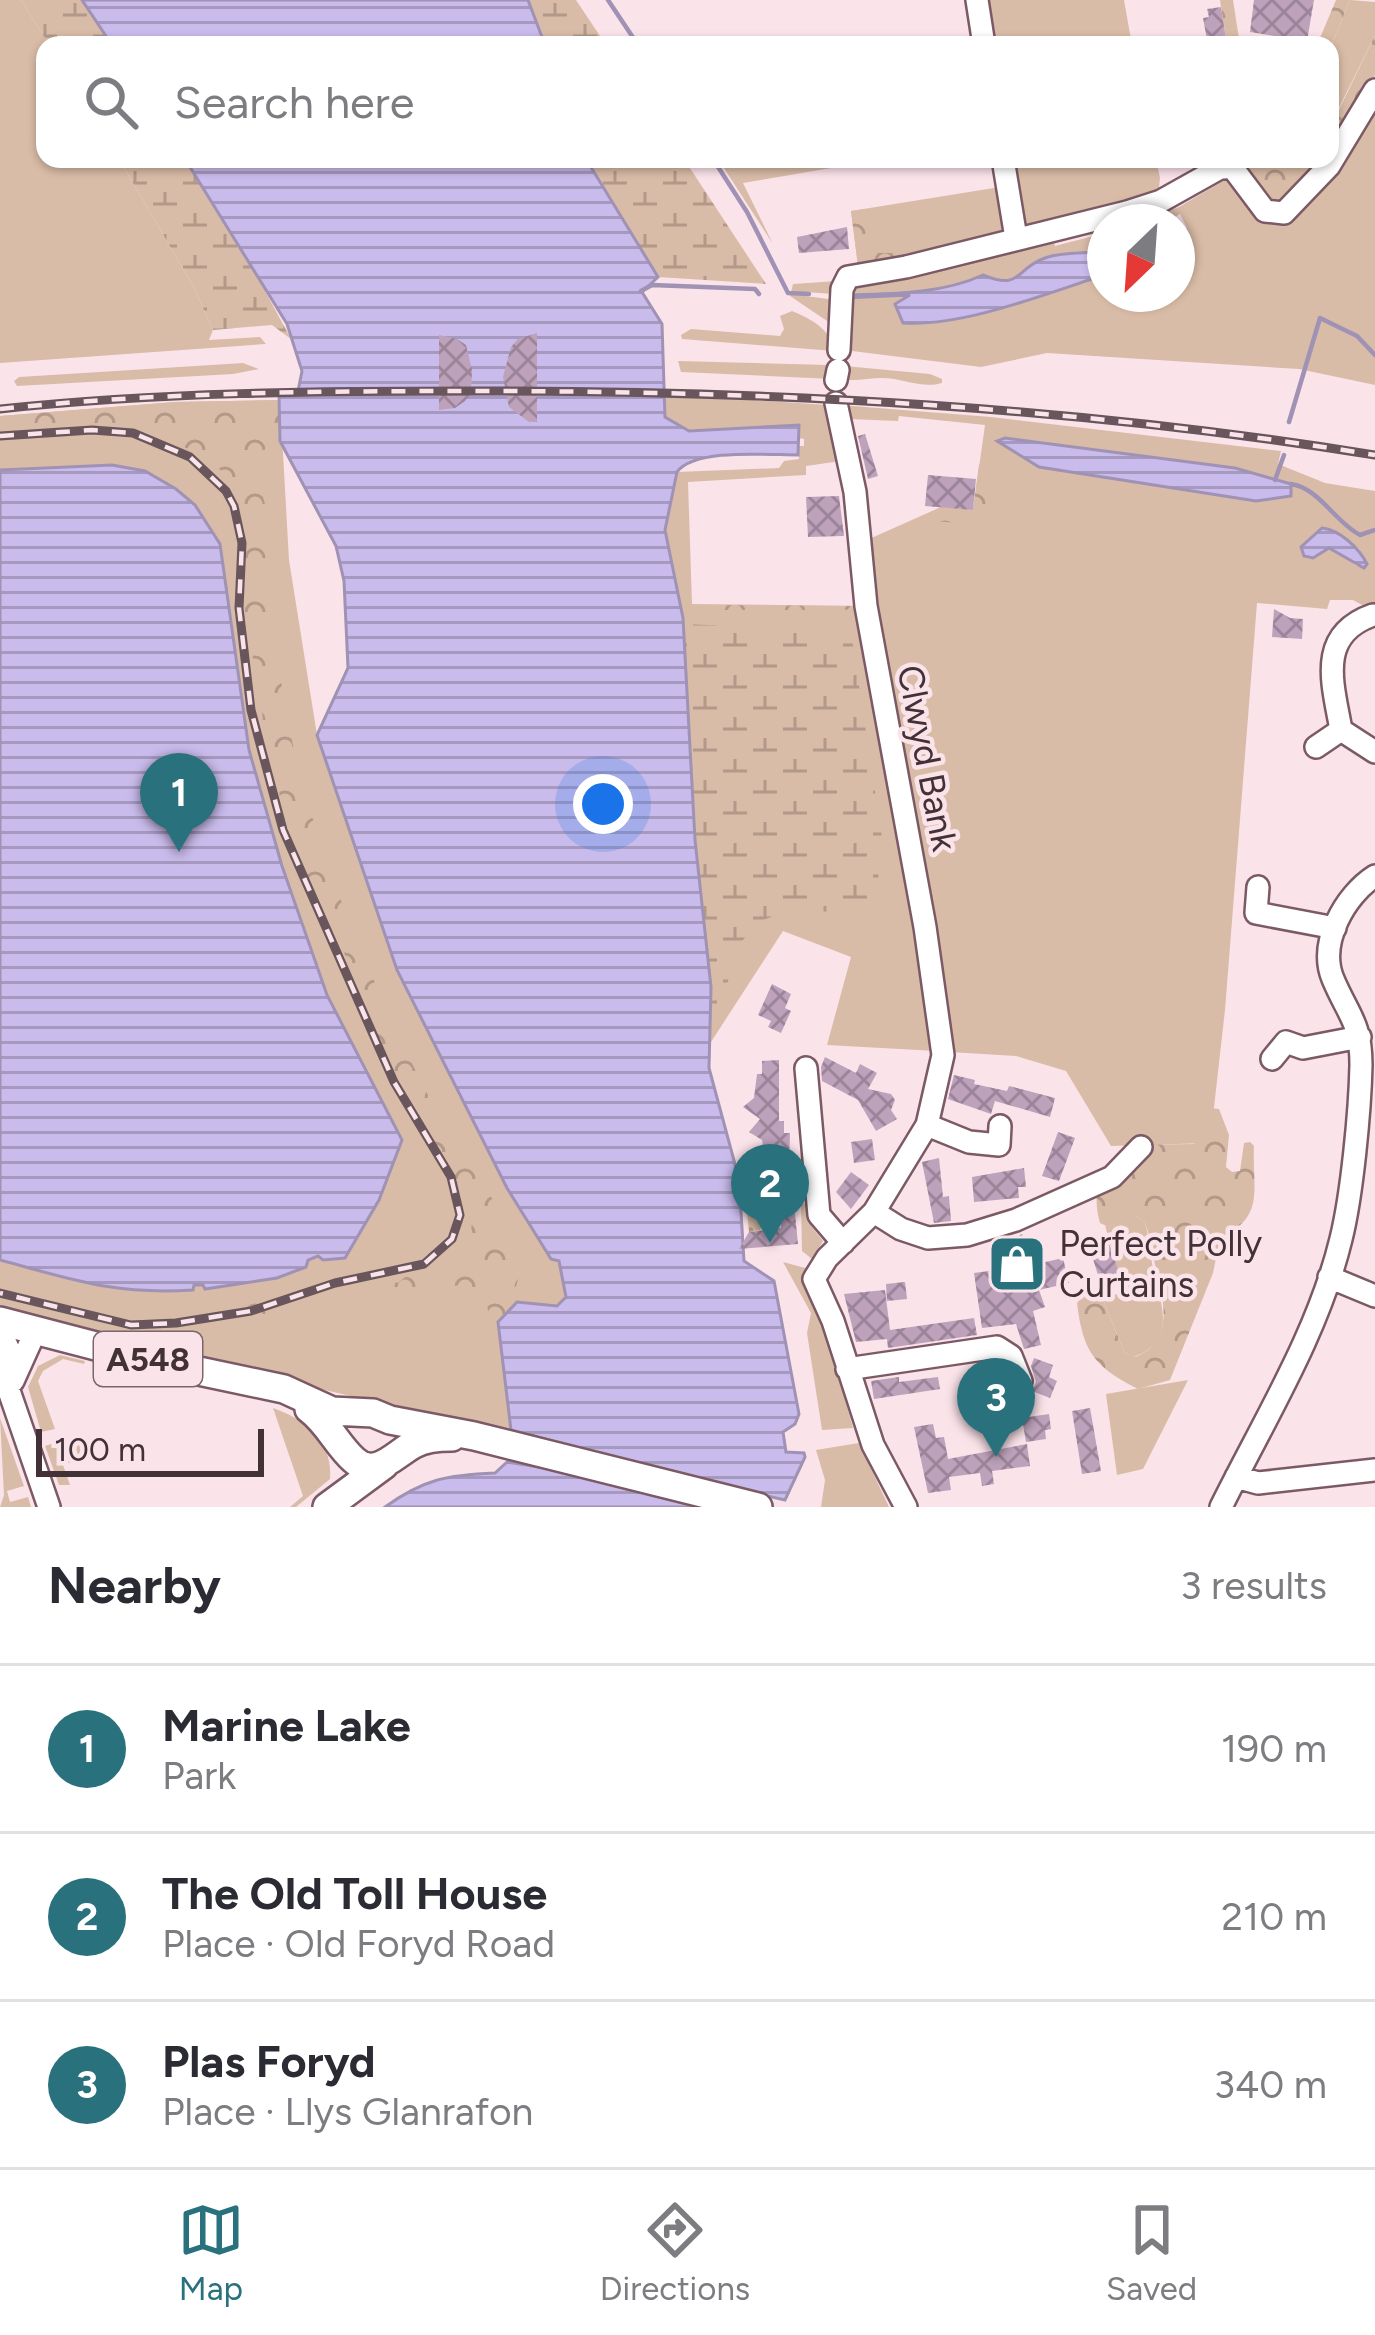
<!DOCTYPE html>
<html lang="en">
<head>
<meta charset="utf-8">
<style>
	:root { --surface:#fff; --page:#f7f7f7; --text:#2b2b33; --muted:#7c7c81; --line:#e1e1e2; --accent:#29717c }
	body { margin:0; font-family:Figtree,sans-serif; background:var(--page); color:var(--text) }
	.compass { position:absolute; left:1087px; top:204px; width:108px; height:108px; border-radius:50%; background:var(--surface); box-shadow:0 3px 9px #0004; rotate:205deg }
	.scale { position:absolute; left:36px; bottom:30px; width:228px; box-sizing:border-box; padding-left:12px; border:6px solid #423237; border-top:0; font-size:33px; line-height:42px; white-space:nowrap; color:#423237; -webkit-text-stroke:9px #fbe3ea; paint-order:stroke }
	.you { position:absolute; left:603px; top:804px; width:42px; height:42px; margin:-30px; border:9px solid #fff; border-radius:50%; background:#1a73e8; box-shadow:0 0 0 18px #1a73e833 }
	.badge { display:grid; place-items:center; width:78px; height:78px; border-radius:50%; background:var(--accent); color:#fff; font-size:39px; font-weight:700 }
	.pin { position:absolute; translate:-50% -99px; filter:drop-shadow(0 3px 6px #0008) }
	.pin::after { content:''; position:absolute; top:63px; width:42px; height:36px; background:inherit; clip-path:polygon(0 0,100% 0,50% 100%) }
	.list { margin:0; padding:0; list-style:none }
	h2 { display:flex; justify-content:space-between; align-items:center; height:156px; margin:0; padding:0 48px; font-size:51px }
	h2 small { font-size:39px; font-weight:400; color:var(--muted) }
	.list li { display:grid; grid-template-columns:78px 1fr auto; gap:36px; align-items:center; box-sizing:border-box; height:168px; padding:0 48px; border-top:3px solid var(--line) }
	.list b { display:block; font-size:45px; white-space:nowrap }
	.list p { margin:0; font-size:39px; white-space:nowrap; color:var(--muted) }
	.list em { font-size:39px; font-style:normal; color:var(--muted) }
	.icon { flex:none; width:66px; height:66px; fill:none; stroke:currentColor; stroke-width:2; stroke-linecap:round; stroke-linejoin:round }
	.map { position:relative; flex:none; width:1375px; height:1507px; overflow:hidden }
	.search { position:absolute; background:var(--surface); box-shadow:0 3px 9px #0004; left:36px; right:36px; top:36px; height:132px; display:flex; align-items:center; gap:30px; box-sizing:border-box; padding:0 42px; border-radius:24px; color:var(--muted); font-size:45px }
	.sheet { height:660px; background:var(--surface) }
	nav { display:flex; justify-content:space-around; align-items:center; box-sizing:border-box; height:168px; border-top:3px solid var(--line); background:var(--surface); font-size:33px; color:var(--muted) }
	nav a { display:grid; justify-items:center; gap:6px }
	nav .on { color:var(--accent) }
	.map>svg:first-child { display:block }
	.green { fill:#d9bca7; fill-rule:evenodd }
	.forest { fill:url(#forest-crowns) }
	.wetland { fill:url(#wetland-marsh) }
	.garden { fill:url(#garden-dots) }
	.water { fill:url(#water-rules); stroke:#a092b5; stroke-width:3 }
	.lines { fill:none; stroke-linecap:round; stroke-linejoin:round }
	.stream { stroke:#a092b5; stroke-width:4.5 }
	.building { fill:url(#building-cross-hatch) }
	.minor-casing { stroke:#7c5a65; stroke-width:26 }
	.major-casing { stroke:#7c5a65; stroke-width:32 }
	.minor { stroke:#fff; stroke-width:21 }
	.major { stroke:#fff; stroke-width:27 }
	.tram { stroke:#68565c; stroke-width:3 }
	.rail-casing { stroke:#68565c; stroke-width:9 }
	.rail { stroke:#fbe3ea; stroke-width:4.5; stroke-dasharray:14; stroke-linecap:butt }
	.labels { text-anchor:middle; stroke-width:9; stroke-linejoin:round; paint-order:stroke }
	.shield { fill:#fbe3ea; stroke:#7a676d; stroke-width:3 }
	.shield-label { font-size:33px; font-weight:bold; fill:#423237 }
	.street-label { font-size:36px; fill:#423237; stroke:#fbe3ea }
	.poi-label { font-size:36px; fill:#423237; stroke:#fbe3ea; text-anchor:start }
</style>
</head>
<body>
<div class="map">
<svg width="1375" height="1507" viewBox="0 0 1375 1507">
	<defs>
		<pattern id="forest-crowns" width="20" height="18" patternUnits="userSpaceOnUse" patternTransform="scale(3)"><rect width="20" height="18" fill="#d9bca7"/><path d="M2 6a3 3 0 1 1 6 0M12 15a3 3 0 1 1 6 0" fill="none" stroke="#b29989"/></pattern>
		<pattern id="wetland-marsh" width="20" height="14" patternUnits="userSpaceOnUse" patternTransform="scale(3)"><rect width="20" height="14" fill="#d9bca7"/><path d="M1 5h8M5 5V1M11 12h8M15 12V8" fill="none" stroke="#b29989"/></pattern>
		<pattern id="garden-dots" width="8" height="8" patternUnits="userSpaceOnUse" patternTransform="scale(3)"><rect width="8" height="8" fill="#d9bca7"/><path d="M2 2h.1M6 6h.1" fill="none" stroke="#b29989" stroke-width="1.8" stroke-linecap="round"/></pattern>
		<pattern id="water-rules" width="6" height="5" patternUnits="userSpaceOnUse" patternTransform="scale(3)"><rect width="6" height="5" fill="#c9bbeb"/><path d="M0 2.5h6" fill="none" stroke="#a599bf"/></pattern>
		<pattern id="building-cross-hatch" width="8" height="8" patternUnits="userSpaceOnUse" patternTransform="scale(3)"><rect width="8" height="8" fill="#bea2bc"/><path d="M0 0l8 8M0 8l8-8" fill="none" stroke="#9c859a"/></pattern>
	</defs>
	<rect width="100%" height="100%" fill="#fbe3ea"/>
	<path class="green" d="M 0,0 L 21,0 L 49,45 L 45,45 L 45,159 L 119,159 L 193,286 L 213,330 L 209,340 L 260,337 L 266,344 L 0,363 Z
		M 984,0 L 1124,0 L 1132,45 L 990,45 Z
		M 1350,0 L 1375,2 L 1375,35 L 1336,114 L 1330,111 L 1330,48 Z
		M 1375,107 L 1375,385 L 1299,369 L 1047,353 L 981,367 L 844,350 L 846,298 L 910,295 L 903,299 L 916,324 L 1045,294 L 1105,274 L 1105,294 L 1177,294 L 1177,233 L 1187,228 L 1180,214 L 1167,222 L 1139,222 L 1179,207 L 1233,175 L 1290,217 C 1328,193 1353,146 1375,107 Z
		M 718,159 L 884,159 L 743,183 L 773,244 Z
		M 1010,159 L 1156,159 L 1160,178 L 1158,197 L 1033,228 L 1023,225 Z
		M 1000,187 L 1006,227 L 999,239 L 858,266 L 851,211 Z
		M 1105,233 L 1105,251 C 1075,256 1037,255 1016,281 L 1001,283 L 983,275 C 942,294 891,294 846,295 L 846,286 L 969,263 L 1053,239 L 1055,246 Z
		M 837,281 L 833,294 L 806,292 L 805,296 L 836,300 L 834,319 L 830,323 L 790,296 L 793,284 Z
		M 792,311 C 811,319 831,329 834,351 L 682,339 L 681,335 L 691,329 L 780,336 L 784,329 L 780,316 Z
		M 678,361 L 827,365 L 832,368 L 832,379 L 681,372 Z
		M 243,363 L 259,369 L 233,374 L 17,386 L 14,381 L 19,377 Z
		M 845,366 L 930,374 L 942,379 L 942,383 C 922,389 903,378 882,378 C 868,378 856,382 842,379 Z
		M 664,394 L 827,405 L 841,461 L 806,466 L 806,475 L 688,482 L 692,604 L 862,606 L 936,1051 L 827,1045 L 851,957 L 783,931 L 709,1045 L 683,618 L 665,530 L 677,472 L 779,468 L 784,461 L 799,459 L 798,446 L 804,446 L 804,439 L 798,438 L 799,425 L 689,431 L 665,417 Z
		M 280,400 L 289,560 L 317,735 L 397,970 L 507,1187 L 551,1259 L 559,1261 L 566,1297 L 557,1306 L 517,1302 L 500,1321 L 511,1430 C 340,1397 168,1353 0,1305 L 0,416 L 175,402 Z
		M 840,405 L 991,417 L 1281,451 L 1278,464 L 1325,483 L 1375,491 L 1375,612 L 1353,600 L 1330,600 L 1327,609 L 1257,603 L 1225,1010 L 1210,1143 L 1111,1146 L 1066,1071 L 1016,1056 L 950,1052 L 867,540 L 941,507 L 973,510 L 985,425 L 899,416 L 898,421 L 849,419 ZM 1322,528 L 1360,550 L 1357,566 L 1329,548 L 1301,547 Z
		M 809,1203 L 811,1226 L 823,1241 L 812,1259 L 802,1251 L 801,1204 Z
		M 1128,1215 L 1135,1215 L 1145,1223 C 1149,1236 1149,1249 1152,1263 C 1158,1298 1181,1340 1134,1357 L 1124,1352 L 1103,1299 L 1123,1292 L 1105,1225 L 1109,1227 Z
		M 783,1262 L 809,1269 L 853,1428 L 822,1430 L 807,1333 L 811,1313 Z
		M 60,1355 L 85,1361 L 84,1364 L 63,1359 L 43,1371 L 38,1381 L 55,1429 L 41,1432 L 28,1387 L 38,1366 Z
		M 1188,1380 L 1143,1469 L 1117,1475 L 1106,1394 Z
		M 273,1408 C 307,1420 333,1442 330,1479 L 296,1507 L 290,1507 L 303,1496 Z
		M 0,1418 L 24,1486 L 7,1491 L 10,1502 L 28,1497 L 31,1507 L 0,1507 L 4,1495 Z
		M 72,1437 L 82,1442 L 86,1457 L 63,1465 L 70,1485 L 59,1485 L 45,1446 Z
		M 859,1443 L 889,1507 L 821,1507 L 825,1480 L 816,1450 Z"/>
	<path class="forest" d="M 1220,0 L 1233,0 L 1240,45 L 1227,45 Z
		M 1336,0 L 1350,0 L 1330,48 L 1330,45 L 1317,45 Z
		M 1375,35 L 1375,75 L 1330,149 L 1330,111 L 1337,114 Z
		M 1248,159 L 1322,159 L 1276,209 L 1243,170 Z
		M 864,209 L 871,253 L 904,253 L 907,259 L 858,266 L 851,211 Z
		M 280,400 L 280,425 L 248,477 L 234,479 L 189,449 L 119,424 L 0,433 L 0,416 L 175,402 Z
		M 979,464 L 997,496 L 995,509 L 976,524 L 932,521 L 927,514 L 941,507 L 973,510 Z
		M 258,484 C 279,528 261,581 271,628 C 280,666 284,707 293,745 C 315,842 354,939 396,1029 C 412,1065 431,1101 449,1135 C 468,1170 519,1224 521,1262 C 522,1274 508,1312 500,1321 L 489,1320 L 486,1294 L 460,1285 L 407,1293 L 400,1304 L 361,1300 L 356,1290 L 367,1289 L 380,1277 L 398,1283 C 422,1260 456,1264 481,1247 L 471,1233 L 472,1219 L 456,1181 L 389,1063 L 322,899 C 305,881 292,850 296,825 L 287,817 L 286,804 L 280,801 C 279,776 272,757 265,732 C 260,712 265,691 251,674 L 254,664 L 245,617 L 242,505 L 247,489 Z
		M 692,605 L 862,606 L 845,610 L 702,610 Z
		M 1210,1108 L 1219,1109 L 1229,1135 L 1226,1167 L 1232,1172 L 1240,1171 L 1244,1143 L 1250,1142 L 1254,1146 C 1252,1192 1266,1215 1220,1239 L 1213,1273 L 1170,1380 L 1138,1389 C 1095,1367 1083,1353 1077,1303 L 1083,1296 L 1097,1294 L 1103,1299 L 1124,1352 L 1135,1357 C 1187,1337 1153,1273 1148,1232 L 1145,1223 L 1135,1215 L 1109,1227 L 1100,1223 C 1090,1189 1103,1169 1127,1145 L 1194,1144 L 1202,1138 L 1206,1111 Z
		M 272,1295 L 287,1296 L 287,1306 L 273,1330 L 234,1333 L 221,1322 L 223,1308 Z"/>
	<path class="wetland" d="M 21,0 L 82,0 L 112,45 L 49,45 Z
		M 311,0 L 576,0 L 606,45 L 448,45 Z
		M 119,159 L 185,159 L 234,234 L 291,339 L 272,325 L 213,330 L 193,286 Z
		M 542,159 L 684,159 L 766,284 L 658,277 L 641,291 Z
		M 664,394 L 665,417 L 689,431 L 799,425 L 798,455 C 767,456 696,448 677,471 L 665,530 L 683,624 L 832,630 L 852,639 L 884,851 L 873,901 L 858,912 L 786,911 L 761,921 L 739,944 L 709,1045 L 709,1068 L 739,1179 L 624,891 Z"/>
	<path class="garden" d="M 758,1167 L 758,1184 L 774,1183 L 775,1191 L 782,1190 L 760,1230 L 749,1232 L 743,1170 Z"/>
	<path class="water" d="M 82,0 L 528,0 L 545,45 L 112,45 Z
		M 185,159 L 586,159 L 658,277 L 642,292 L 662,324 L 665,417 L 689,431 L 799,425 L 798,455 C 768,455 695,448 677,472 L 665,530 L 683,618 L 695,840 L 711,987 L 709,1068 L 739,1179 L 744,1261 L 774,1281 L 799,1414 L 795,1424 L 783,1432 L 786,1452 L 804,1453 L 805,1457 L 785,1500 L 759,1494 L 755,1507 L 385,1507 C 424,1479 447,1475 495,1473 L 507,1462 L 546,1468 L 552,1441 L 511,1430 L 498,1322 L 517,1302 L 557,1306 L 566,1297 L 559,1261 L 551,1259 L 507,1188 L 397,970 L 317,735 L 348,668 L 344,581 L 336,546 L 280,441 L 279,396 L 297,396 L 302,371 L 287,324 Z
		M 1105,251 L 1105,274 L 1095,278 C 1040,296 960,327 903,323 L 895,304 L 910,295 L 846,298 L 846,295 C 891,294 942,294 983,275 C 1022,291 1014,269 1045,258 C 1063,251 1086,254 1105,251 Z
		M 1005,438 L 1235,468 L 1291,484 L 1291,496 L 1256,501 L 1039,467 L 997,441 Z
		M 112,465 L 145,471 L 176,489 L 195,505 L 220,544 L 249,750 L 282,866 L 327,995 L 402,1140 L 379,1200 L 345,1258 L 323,1260 L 318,1256 L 308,1260 L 306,1267 L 277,1278 L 205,1289 L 203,1285 L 194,1285 L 193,1290 C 114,1295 74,1280 0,1260 L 0,470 Z
		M 1322,528 C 1340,530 1359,548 1367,564 L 1364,568 L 1329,548 L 1313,558 L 1304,556 L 1301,547 Z"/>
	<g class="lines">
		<path class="stream" d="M 608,0 L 638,45
			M 713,159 L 747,212 L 788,293 L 809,294
			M 641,291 L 652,285 L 755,289 L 759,294
			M 1289,422 L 1320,318 L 1357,336 L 1375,355
			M 1275,480 L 1284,455
			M 1291,484 C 1319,488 1335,522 1360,535 L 1375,530"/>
	</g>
	<path class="building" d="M 1254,0 L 1314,0 L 1307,41 L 1250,32 Z
		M 1221,7 L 1227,45 L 1208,45 L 1203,18 L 1209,17 L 1207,9 Z
		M 847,227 L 849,249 L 799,253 L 797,237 Z
		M 537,333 L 537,422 L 529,422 L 509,407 L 503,377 L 511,347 L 518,339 Z
		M 439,335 L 457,339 L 466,345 L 472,370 L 471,393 L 465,401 L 455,408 L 439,410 Z
		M 865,434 L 878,476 L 868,479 L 858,436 Z
		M 928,475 L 976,479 L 973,510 L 925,506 Z
		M 839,496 L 844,536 L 808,537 L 806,497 Z
		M 1274,609 L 1290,618 L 1303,619 L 1302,639 L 1272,637 Z
		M 772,984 L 791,994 L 785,1008 L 791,1011 L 781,1033 L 768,1027 L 771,1021 L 758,1015 Z
		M 825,1057 L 856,1073 L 860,1064 L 877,1073 L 868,1089 L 891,1094 L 895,1100 L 891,1110 L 897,1119 L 876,1131 L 858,1100 L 822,1081 L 821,1067 Z
		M 779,1060 L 779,1121 L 784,1121 L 784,1133 L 790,1133 L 789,1165 L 767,1166 L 762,1140 L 749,1132 L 760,1119 L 743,1107 L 754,1098 L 757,1074 L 762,1074 L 762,1061 Z
		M 954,1075 L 975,1080 L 974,1084 L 1007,1091 L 1009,1086 L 1055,1098 L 1050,1117 L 995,1101 L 991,1114 L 948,1099 Z
		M 1058,1132 L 1075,1138 L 1059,1181 L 1042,1176 Z
		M 872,1139 L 875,1160 L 854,1163 L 851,1142 Z
		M 939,1158 L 943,1197 L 949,1196 L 951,1221 L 934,1223 L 922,1162 Z
		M 1024,1168 L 1026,1187 L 1018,1187 L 1019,1198 L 974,1202 L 972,1177 Z
		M 851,1172 L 869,1185 L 851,1209 L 836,1192 Z
		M 793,1193 L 798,1244 L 739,1249 L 749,1232 L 781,1228 L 782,1195 Z
		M 1022,1234 L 1032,1265 L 1063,1258 L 1069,1283 L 1039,1290 L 1045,1307 L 1033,1311 L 1041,1345 L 1024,1349 L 1016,1324 L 982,1328 L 974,1273 L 1004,1269 L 1000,1256 L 1009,1254 L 1005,1244 Z
		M 1108,1240 L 1120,1276 L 1106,1281 L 1103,1273 L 1098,1275 L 1089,1246 Z
		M 905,1282 L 907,1299 L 887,1301 L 886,1284 Z
		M 885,1290 L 890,1330 L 974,1318 L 977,1335 L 888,1348 L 887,1339 L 856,1342 L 844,1294 Z
		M 1034,1358 L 1053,1365 L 1049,1377 L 1057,1381 L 1050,1398 L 1032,1391 L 1036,1382 L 1031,1366 Z
		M 999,1375 L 1002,1375 L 1010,1392 L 989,1393 L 987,1376 Z
		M 899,1377 L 899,1382 L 938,1377 L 940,1389 L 874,1399 L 871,1381 Z
		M 1090,1408 L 1101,1471 L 1082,1474 L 1072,1411 Z
		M 1049,1414 L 1051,1429 L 1045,1430 L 1046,1439 L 1026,1442 L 1022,1418 Z
		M 933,1424 L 936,1438 L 944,1437 L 948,1459 L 1027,1444 L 1030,1466 L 992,1471 L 994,1484 L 982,1486 L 980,1473 L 949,1477 L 951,1490 L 928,1493 L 914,1427 Z"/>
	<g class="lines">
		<defs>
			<path id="minor" d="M 977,0 L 984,45
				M 1003,159 L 1016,238
				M 1223,168 L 1232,167 L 1265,211 L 1284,213 L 1329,166 L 1375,90
				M 839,350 L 842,289 L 848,277 L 906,267 L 1127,212 L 1161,201 L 1236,159
				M 836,380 L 838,370
				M 836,403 L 855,492 L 866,606 L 925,927 L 943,1055 L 927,1125 L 874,1212 L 827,1258 L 814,1279 L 833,1321 L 873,1445 L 906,1507
				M 1373,615 C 1316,635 1333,684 1341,730 L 1375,752
				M 1316,747 L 1341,730
				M 1258,887 L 1256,913 L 1335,928
				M 1272,1059 L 1286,1042 L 1303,1048 L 1360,1037
				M 806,1068 L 819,1215 L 843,1243
				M 927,1125 L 969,1142 L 999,1145 L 1000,1126
				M 874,1212 L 901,1229 L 928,1238 L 967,1235 L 1016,1220 L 1112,1177 L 1141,1147
				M 1329,1277 L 1375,1296
				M 0,1331 L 9,1350 L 7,1385 L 49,1507
				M 847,1369 L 997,1347 L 1011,1356 L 1021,1381
				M 13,1381 L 36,1330
				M 1236,1477 L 1258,1483 L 1375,1470
				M 1221,1507 C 1264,1420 1318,1334 1341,1239 C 1352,1195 1360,1111 1361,1065 C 1361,1022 1348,1015 1333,979 C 1318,943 1345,895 1375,876"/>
			<path id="major" d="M 0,1321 L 161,1363 L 284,1389 L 332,1411 L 373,1413 L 390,1420 L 474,1436 L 758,1507
				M 309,1409 C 328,1423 337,1445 354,1460 C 375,1480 395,1454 414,1444 C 425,1438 439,1437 452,1437
				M 327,1507 L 384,1465"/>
		</defs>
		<use href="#minor" class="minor-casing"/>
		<use href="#major" class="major-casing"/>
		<use href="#minor" class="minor"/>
		<use href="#major" class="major"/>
		<path class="tram" d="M 0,436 L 92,430 L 133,433 L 190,457 L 226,491 L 234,506 L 242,543 L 239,608 L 251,710 L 283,830 L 394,1082 L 451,1177 L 460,1215 L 452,1239 L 424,1264 L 335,1283 L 251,1311 L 176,1323 L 131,1325 L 0,1293"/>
		<defs>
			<path id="rail" d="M 0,409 C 160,392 320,391 480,391 C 782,391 1077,407 1375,455
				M 0,436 L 92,430 L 133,433 L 190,457 L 226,491 L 234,506 L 242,543 L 239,608 L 251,710 L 283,830 L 394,1082 L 451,1177 L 460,1215 L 452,1239 L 424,1264 L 335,1283 L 251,1311 L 176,1323 L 131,1325 L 0,1293"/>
		</defs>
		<use href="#rail" class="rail-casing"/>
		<use href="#rail" class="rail"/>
	</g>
	<defs>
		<symbol id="shop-square" viewBox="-11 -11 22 22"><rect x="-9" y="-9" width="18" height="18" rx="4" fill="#29717c" stroke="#fbe3ea"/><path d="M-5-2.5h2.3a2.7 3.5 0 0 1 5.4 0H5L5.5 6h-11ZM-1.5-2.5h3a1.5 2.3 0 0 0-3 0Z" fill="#fff"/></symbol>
	</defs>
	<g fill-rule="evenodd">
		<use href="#shop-square" x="984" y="1231" width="66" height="66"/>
	</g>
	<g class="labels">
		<rect class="shield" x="94" y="1332" width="108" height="54" rx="9"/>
		<g class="shield-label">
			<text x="148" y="1371">A548</text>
		</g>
		<g class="street-label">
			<text transform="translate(928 758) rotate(79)" y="13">Clwyd Bank</text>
		</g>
		<g class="poi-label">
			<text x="1059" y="1256">Perfect Polly<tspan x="1059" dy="41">Curtains</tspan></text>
		</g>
	</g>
</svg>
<svg class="compass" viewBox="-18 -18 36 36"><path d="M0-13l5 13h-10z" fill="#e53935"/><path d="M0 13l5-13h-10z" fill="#7c7c81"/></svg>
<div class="scale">100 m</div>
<div class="you"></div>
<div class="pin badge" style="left:179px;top:852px">1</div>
<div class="pin badge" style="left:770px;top:1243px">2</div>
<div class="pin badge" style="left:996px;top:1457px">3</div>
<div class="search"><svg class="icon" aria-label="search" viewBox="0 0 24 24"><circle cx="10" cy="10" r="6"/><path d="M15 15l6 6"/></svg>Search here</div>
</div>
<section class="sheet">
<h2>Nearby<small>3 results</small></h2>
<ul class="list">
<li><span class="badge">1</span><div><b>Marine Lake</b><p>Park</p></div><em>190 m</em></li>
<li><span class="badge">2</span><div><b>The Old Toll House</b><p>Place · Old Foryd Road</p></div><em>210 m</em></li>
<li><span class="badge">3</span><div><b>Plas Foryd</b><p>Place · Llys Glanrafon</p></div><em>340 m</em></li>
</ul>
</section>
<nav>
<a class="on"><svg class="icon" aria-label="map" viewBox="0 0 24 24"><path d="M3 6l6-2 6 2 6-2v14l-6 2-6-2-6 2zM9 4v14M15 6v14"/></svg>Map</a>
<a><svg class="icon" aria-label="directions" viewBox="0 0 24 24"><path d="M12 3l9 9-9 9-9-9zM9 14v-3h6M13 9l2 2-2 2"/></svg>Directions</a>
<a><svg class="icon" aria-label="saved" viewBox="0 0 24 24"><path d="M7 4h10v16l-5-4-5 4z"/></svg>Saved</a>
</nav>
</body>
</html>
